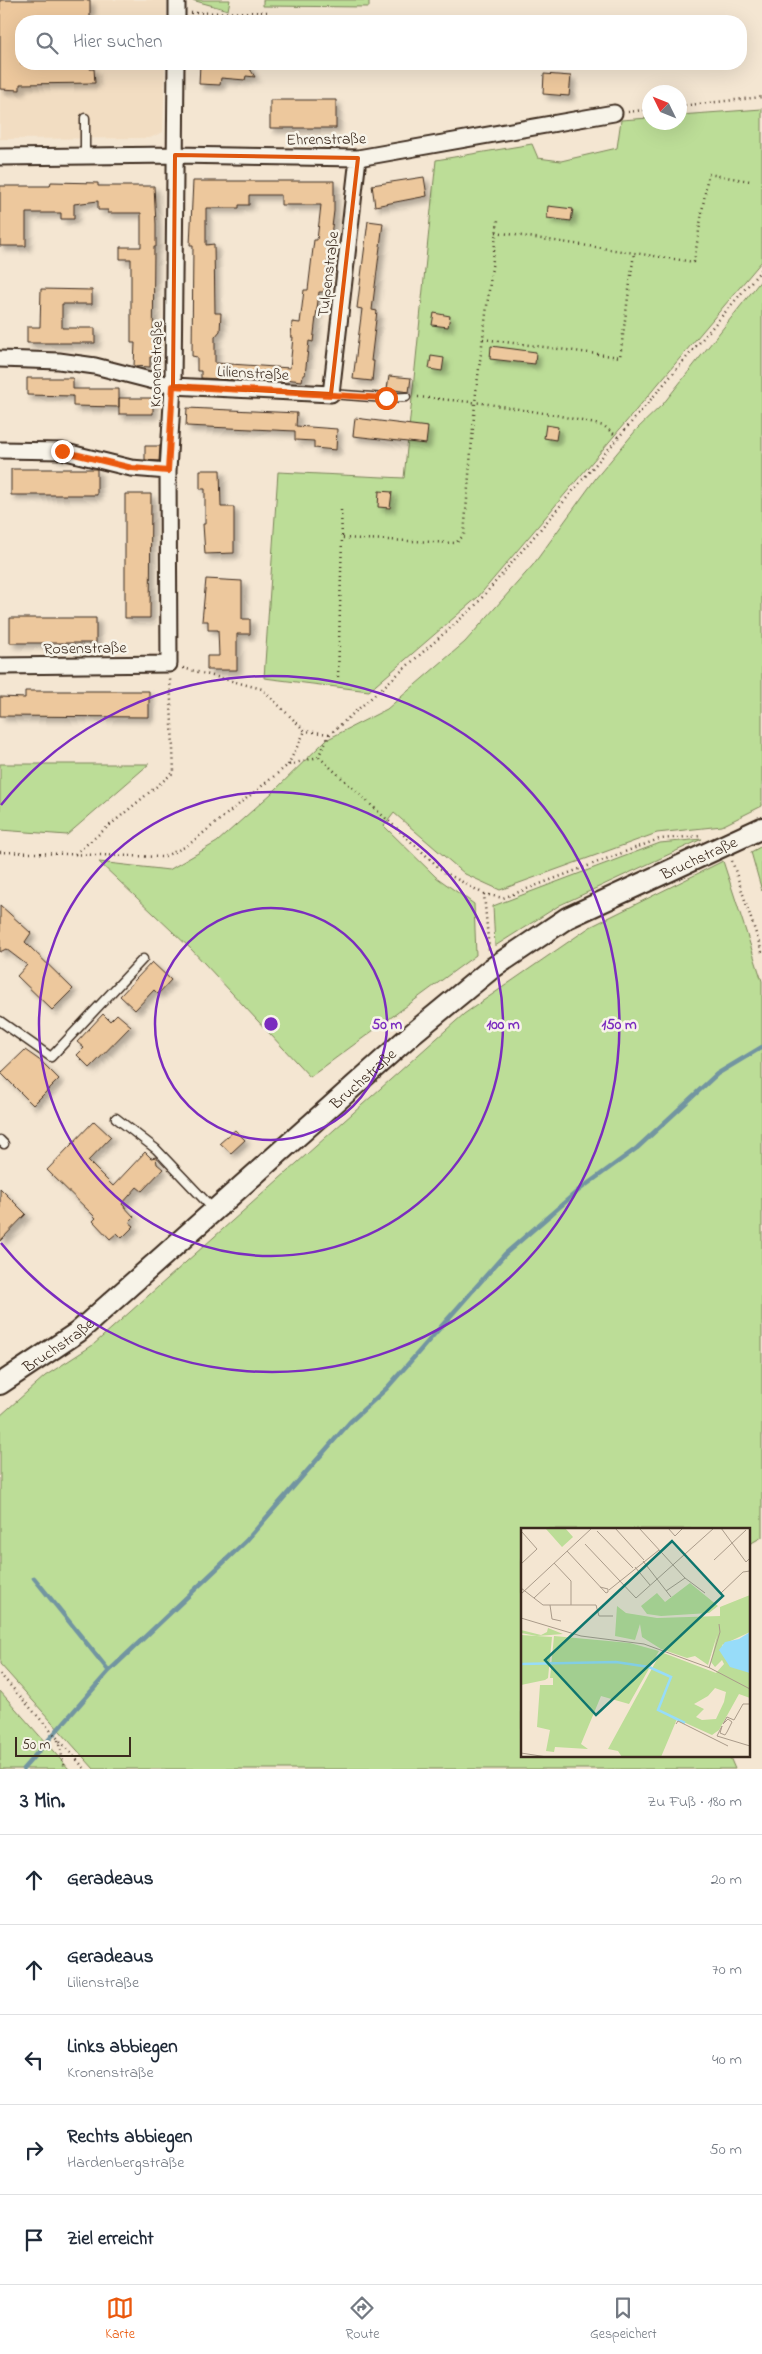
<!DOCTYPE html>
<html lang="de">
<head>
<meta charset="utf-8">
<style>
	:root { --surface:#fff; --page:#f2f2f3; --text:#1f2937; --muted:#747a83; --line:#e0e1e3; --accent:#ea580c }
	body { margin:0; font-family:"Indie Flower",sans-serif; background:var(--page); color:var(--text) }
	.compass { position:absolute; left:642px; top:85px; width:45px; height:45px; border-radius:50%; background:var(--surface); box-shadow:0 5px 20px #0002; rotate:313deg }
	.scale { position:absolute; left:15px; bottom:12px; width:116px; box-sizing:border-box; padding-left:5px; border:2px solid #3b2a1e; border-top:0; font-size:14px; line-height:18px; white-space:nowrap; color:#3b2a1e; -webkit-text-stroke:4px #f7f3e8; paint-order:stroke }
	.stop { position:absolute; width:15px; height:15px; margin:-11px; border:4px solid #ea580c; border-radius:50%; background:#fff }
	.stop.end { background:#ea580c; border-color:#fff; box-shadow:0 1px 5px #0008 }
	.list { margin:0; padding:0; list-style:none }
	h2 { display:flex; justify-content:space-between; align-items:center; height:65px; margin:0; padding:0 20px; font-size:21px }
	h2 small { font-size:16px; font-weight:400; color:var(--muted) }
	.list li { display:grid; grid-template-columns:32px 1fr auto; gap:15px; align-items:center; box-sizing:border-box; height:90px; padding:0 20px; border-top:1px solid var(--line) }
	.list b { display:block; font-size:19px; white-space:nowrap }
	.list p { margin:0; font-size:16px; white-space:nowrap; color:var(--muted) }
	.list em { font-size:16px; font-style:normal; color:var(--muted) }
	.icon { flex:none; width:28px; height:28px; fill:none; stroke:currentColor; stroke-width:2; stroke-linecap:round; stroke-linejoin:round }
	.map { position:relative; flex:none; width:762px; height:1769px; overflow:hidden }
	.search { position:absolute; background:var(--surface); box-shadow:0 5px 20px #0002; left:15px; right:15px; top:15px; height:55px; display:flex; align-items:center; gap:12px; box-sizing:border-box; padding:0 18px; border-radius:20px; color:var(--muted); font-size:19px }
	.sheet { height:515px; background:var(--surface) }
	nav { display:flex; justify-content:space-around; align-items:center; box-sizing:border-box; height:70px; border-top:1px solid var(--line); background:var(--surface); font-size:14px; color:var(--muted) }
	nav a { display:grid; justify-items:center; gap:2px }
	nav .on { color:var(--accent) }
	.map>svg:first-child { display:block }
	.built { fill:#f2ddc2 }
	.green { fill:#bcdd97; stroke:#7c845a }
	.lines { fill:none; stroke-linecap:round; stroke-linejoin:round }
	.stream { stroke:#7295a1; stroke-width:4.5 }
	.building { fill:#edc89d; stroke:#3b2a1e; fill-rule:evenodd; filter:url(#shadow) }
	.service-casing { stroke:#3b2a1e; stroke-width:11 }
	.minor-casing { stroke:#3b2a1e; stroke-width:19 }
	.tertiary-casing { stroke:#3b2a1e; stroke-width:24 }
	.path { stroke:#3b2a1e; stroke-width:2.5; stroke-dasharray:1 4; stroke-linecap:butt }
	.service { stroke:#f7f3e8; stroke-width:8 }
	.minor { stroke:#f7f3e8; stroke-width:15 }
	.tertiary { stroke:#f7f3e8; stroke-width:20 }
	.route { stroke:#ea580c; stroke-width:6 }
	.marked { fill:none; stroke:#df570d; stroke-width:4; stroke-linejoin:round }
	.ring { fill:none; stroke:#7b2cbf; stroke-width:2.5 }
	.labels { text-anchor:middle; stroke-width:5; stroke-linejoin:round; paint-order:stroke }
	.street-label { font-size:16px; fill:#3b2a1e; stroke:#f7f3e8 }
	.inset-river { fill:none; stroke:#97dcf9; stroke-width:2.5 }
	.inset-road { fill:none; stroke:#aa9b8a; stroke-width:1 }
	.view { fill:#0f766e; fill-opacity:0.15; stroke:#0f766e; stroke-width:2.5 }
	.inset-edge { fill:none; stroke:#3b2a1e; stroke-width:2.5 }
	.centre { fill:#7b2cbf; stroke:#f7f3e8; stroke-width:2.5 }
	.ring-label { font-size:15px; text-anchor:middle; font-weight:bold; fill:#7b2cbf; stroke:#f7f3e8; stroke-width:5; stroke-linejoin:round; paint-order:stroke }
</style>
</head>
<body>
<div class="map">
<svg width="762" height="1769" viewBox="0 0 762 1769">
	<defs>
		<filter id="shadow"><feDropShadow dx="4.5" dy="4.5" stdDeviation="2.5" flood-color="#0004"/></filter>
	</defs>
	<rect width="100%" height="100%" fill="#f4e6d2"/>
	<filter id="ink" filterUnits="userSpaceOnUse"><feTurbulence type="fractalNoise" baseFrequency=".02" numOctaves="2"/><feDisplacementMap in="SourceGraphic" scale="10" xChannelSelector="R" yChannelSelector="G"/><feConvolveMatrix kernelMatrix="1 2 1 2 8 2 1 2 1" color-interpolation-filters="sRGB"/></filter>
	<g filter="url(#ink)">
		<path class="built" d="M 0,0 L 167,0 L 167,21 L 21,21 L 21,64 L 165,64 L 163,132 L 150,138 L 0,139 Z"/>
		<path class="green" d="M 192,0 L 230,0 L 228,10 Z
			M 263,0 L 369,0 L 369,7 L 263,6 Z
			M 762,109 L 762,261 L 478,597 L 369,691 L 264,678 L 278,472 L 404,478 L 436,160 L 532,144 L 538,158 L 561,161 L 617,148 L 621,120 L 649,118 L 650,122 L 680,122 L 680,115 Z
			M 762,279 L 762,806 L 722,826 L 657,833 L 500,890 L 465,874 L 394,813 L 384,826 L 436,877 L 474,904 L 476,955 L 310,1077 L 191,949 L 99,862 L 169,870 L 217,842 L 272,793 L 326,740 L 387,709 L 465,642 L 533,565 L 596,478 L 637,429 L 663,404 Z
			M 0,764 L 149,764 L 67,835 L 0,830 Z
			M 702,839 L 560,905 L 495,946 L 493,906 L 660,843 Z
			M 762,846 L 762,891 L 751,852 Z
			M 723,861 L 762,981 L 762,1537 L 748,1545 L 748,1529 L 522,1529 L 522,1755 L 729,1755 L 735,1769 L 94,1769 L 0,1664 L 0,1416 L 45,1376 L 93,1345 L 464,1014 L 590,927 Z
			M 0,1691 L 69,1769 L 0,1769 Z"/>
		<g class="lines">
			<path class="stream" d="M 34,1578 L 109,1671
				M 23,1769 L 109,1671 L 246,1541 L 350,1422 L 387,1388 L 505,1254 L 579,1190 L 637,1148 L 717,1074 L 762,1047"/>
		</g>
		<path class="building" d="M 0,0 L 90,0 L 90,21 L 21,21 L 21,64 L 90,64 L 90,69 L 94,69 L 95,83 L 20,84 L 20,90 L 0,89 Z
			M 200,64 L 247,64 L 255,77 L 246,76 L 245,80 L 221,78 L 220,85 L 199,84 Z
			M 544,74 L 571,76 L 569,96 L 543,94 Z
			M 270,100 L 336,100 L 336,128 L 270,128 Z
			M 424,177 L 427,196 L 375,206 L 372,185 Z
			M 193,181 L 334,181 L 334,211 L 324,292 L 319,292 L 313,342 L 309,341 L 305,375 L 303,375 L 302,381 L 276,378 L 276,382 L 201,378 L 201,371 L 197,371 L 197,357 L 192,356 L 193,245 L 190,245 ZM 249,195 L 281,195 L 281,205 L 321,205 L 317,240 L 314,240 L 308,290 L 304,290 L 300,323 L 292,322 L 291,337 L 293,337 L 290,368 L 215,363 L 215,337 L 220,331 L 221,313 L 215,313 L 214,244 L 206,245 L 206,208 L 239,208 L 239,205 L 249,205 Z
			M 51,182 L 98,183 L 98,186 L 154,186 L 156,224 L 156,247 L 154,247 L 153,357 L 150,357 L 150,367 L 134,366 L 135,343 L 131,343 L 131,259 L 120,259 L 120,247 L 141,247 L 141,213 L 108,213 L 108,210 L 98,210 L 98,201 L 74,204 L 74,219 L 61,219 L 61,213 L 26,213 L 26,246 L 0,246 L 0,186 L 50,186 Z
			M 548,206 L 573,209 L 571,221 L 547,218 Z
			M 368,221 L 383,223 L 372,310 L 377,311 L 371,361 L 374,361 L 372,381 L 353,379 L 362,309 L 357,308 Z
			M 41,289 L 92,290 L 92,304 L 62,304 L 62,328 L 95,328 L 95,343 L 27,343 L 27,327 L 40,327 Z
			M 434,313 L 450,316 L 448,327 L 432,325 Z
			M 491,346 L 536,352 L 535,364 L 490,359 Z
			M 431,356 L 444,358 L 442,371 L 429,369 Z
			M 389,376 L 411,378 L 409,392 L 387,389 Z
			M 27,378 L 73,378 L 73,389 L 119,389 L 119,407 L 119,398 L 153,398 L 153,414 L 119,414 L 119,407 L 73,406 L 73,396 L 27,395 Z
			M 187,408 L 297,413 L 296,426 L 337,429 L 336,450 L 314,448 L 314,441 L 295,440 L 295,431 L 186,426 Z
			M 355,418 L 428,427 L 426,444 L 353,436 Z
			M 546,425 L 558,427 L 556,440 L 544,438 Z
			M 145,446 L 160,446 L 159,461 L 145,460 Z
			M 11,469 L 97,469 L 97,495 L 11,495 Z
			M 200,470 L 220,470 L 221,507 L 234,507 L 234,553 L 205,554 L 203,524 L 205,524 L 205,489 L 200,489 Z
			M 379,491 L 392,492 L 390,508 L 378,507 Z
			M 125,494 L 151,494 L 150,618 L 125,618 Z
			M 206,579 L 242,581 L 242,619 L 250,619 L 250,634 L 237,634 L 237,670 L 207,670 L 207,656 L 219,656 L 218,630 L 208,630 L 208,621 L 202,621 Z
			M 10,618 L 96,618 L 96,643 L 10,643 Z
			M 25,691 L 149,691 L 149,717 L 0,716 L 0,697 L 25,698 Z
			M 0,905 L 31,933 L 25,942 L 73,989 L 52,1010 L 17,976 L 27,965 L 6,949 L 0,952 Z
			M 152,962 L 171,980 L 158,994 L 154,990 L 135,1010 L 120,996 Z
			M 103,1014 L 110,1021 L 117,1014 L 131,1026 L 90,1068 L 77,1055 L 84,1048 L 77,1042 Z
			M 25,1050 L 42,1062 L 59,1079 L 33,1105 L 1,1073 Z
			M 94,1121 L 111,1137 L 88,1161 L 113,1186 L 145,1152 L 151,1158 L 156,1157 L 157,1164 L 163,1169 L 142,1191 L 137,1187 L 122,1204 L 134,1217 L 129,1222 L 134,1226 L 122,1238 L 117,1233 L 110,1239 L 93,1221 L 96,1218 L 47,1170 Z
			M 235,1130 L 245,1140 L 231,1153 L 220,1143 Z
			M 0,1188 L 26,1214 L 0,1241 Z"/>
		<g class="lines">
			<defs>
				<path id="service" d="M 85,118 L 85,156
					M 331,394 L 386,398 L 406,397
					M 0,1021 L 51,1057 L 143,959
					M 116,1118 L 156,1149 L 214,1210
					M 0,1140 L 4,1144"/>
				<path id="minor" d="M 177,21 L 177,0
					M 0,157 L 175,155 L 358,158 L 614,113
					M 0,359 L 59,361 L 95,366 L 173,386 L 331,394 L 358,158
					M 0,450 L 62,451 L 131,468 L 168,471
					M 0,666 L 169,664 L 168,471 L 173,386 L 176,64"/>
				<g id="tertiary">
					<path id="s1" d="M 0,1384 L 78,1332 L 412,1034 L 491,969 L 567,918 L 762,828"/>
				</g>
			</defs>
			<use href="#service" class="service-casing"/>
			<use href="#minor" class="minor-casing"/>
			<use href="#tertiary" class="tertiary-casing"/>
			<path class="path" d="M 191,13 L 267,12
				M 680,106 L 762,97
				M 628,112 L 650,109
				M 496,232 L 694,262 L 708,174 L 750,181
				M 483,339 L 620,357 L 634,253
				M 418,397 L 482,403 L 556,415 L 604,426 L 619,438
				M 341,510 L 342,538
				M 183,668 L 262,689 L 305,731 L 330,734
				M 338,677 L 342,538 L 456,543 L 464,535 L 476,392 L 498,220
				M 319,757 L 444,872 L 484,894 L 489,950
				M 288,765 L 305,731
				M 0,852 L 163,857 L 187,846 L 288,765 L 318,757 L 330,734 L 474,607 L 762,269
				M 75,854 L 174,772 L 170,678
				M 732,861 L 762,952
				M 484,894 L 503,898 L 659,839 L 701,836
				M 0,1674 L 85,1769
				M 58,1740 L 65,1769"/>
			<use href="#service" class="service"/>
			<use href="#minor" class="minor"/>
			<use href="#tertiary" class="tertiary"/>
		</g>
	</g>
	<g class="lines" filter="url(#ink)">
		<path class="route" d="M 62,451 L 132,468 L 168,471 L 173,386 L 386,398"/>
	</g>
	<path class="marked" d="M 175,155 L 358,158 L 331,394 L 173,386 Z"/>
	<g class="ring">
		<circle cx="271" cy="1024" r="116"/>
		<circle cx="271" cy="1024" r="232"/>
		<path d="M1 805A348 348 0 1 1 1 1243"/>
	</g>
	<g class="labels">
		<g class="street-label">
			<text transform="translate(326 138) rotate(-1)" y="6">Ehrenstraße</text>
			<text transform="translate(327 274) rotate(-83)" y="6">Tulpenstraße</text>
			<text transform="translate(155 364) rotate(-89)" y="6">Kronenstraße</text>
			<text transform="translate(253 372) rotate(3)" y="6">Lilienstraße</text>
			<text transform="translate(85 647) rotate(-1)" y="6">Rosenstraße</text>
			<text dy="6" stroke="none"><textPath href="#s1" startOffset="880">Bruchstraße</textPath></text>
			<text dy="6" stroke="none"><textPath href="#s1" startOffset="475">Bruchstraße</textPath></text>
			<text dy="6" stroke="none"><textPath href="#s1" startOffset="70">Bruchstraße</textPath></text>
		</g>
	</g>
	<g transform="translate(521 1528)">
		<rect width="229" height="229" fill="#f4e6d2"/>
		<path d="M 44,0 L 52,9 L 41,19 L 25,1 ZM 169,55 L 197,78 L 188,85 L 140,88 L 126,86 L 120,78 L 136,65 L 144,74 ZM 229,67 L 229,104 L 201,117 L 207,134 L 229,145 L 229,170 L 218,166 L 198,202 L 191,207 L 156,191 L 140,229 L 101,229 L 97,223 L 87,221 L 140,124 L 195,145 L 203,136 L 201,132 L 194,139 L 190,134 L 196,107 L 187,137 L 174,128 L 166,130 L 140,121 L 121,109 L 119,96 L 114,112 L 94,108 L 96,78 L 105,85 L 136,90 L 199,88 L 199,79 ZM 194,160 L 205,164 L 203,174 L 195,191 L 181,192 L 175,189 L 183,181 L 173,176 L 187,168 ZM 27,100 L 42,106 L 16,108 L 0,105 L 0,102 L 20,107 L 26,104 ZM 0,107 L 31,109 L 27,150 L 24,152 L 0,157 ZM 33,108 L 109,115 L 138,123 L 108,176 L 80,168 L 60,216 L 67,221 L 34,219 L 33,224 L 25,223 L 29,202 L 16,199 L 19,157 L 32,157 L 32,150 L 29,150 Z" fill="#bcdd97" fill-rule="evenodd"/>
		<path d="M 229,104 L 229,145 L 209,139 L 198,122 L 204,114 L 218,111 Z" fill="#97dcf9"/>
		<path class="inset-river" d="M 0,136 L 95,134 L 128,139 L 150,149 L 137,182 L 164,195"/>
		<path class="inset-road" d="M 94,0 L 123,32M 118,0 L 164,50 L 184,65M 147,0 L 154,8 L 162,0M 200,0 L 225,34 L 229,30M 76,3 L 112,40M 64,16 L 115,70 L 193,0M 46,23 L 85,65 L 87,64 L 87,61 L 79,59M 193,32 L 225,2M 122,33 L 150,69M 33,35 L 50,53 L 50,77M 0,36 L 16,21 L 1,4M 114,39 L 129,57M 0,60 L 22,77 L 75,77 L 78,88 L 92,88M 88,62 L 138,22M 145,63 L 164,50M 200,65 L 222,44 L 229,43M 0,66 L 71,0M 13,70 L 29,55M 29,77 L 31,91 L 40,93M 0,90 L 60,108 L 123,116 L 189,140 L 229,161M 188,140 L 199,104 L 198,96M 229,176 L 222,176 L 213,192 L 206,189 L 202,196 L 207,191 L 211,194 L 206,204 L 204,207 L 199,205 L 201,198 L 196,208 L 229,218M 155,196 L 157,193 L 207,218M 0,225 L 26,229"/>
		<path class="view" d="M 151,13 L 202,68 L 75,187 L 24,132 Z"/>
		<rect width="229" height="229" class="inset-edge"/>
	</g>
	<circle cx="271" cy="1024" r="8" class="centre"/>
	<g class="ring-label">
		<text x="387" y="1029">50 m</text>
		<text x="503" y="1029">100 m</text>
		<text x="619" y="1029">150 m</text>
	</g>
</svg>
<svg class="compass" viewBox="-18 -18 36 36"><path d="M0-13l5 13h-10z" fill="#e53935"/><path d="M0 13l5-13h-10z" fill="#747a83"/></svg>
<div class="scale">50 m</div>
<div class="stop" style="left:386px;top:398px"></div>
<div class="stop end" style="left:62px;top:451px"></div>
<div class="search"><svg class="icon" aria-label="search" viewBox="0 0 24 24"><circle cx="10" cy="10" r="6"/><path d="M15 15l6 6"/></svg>Hier suchen</div>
</div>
<section class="sheet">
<h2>3 Min.<small>Zu Fuß · 180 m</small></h2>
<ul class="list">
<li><svg class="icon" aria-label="ahead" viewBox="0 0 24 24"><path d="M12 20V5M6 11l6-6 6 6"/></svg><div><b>Geradeaus</b></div><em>20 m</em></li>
<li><svg class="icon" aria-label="ahead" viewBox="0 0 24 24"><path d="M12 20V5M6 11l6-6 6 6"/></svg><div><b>Geradeaus</b><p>Lilienstraße</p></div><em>70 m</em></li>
<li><svg class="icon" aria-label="left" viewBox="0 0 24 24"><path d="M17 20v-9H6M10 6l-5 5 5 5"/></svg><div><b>Links abbiegen</b><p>Kronenstraße</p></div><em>40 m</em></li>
<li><svg class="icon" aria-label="right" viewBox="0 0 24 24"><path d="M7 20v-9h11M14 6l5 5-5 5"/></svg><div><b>Rechts abbiegen</b><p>Hardenbergstraße</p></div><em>50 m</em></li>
<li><svg class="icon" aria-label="arrive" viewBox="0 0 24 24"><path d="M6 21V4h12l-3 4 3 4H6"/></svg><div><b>Ziel erreicht</b></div></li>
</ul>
</section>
<nav>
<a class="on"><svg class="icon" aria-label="map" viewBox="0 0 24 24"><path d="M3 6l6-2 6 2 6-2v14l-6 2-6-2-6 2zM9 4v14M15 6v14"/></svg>Karte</a>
<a><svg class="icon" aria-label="directions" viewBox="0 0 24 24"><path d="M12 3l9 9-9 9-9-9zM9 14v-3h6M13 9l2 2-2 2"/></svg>Route</a>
<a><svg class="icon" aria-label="saved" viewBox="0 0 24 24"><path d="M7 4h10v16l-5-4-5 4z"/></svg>Gespeichert</a>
</nav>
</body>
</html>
